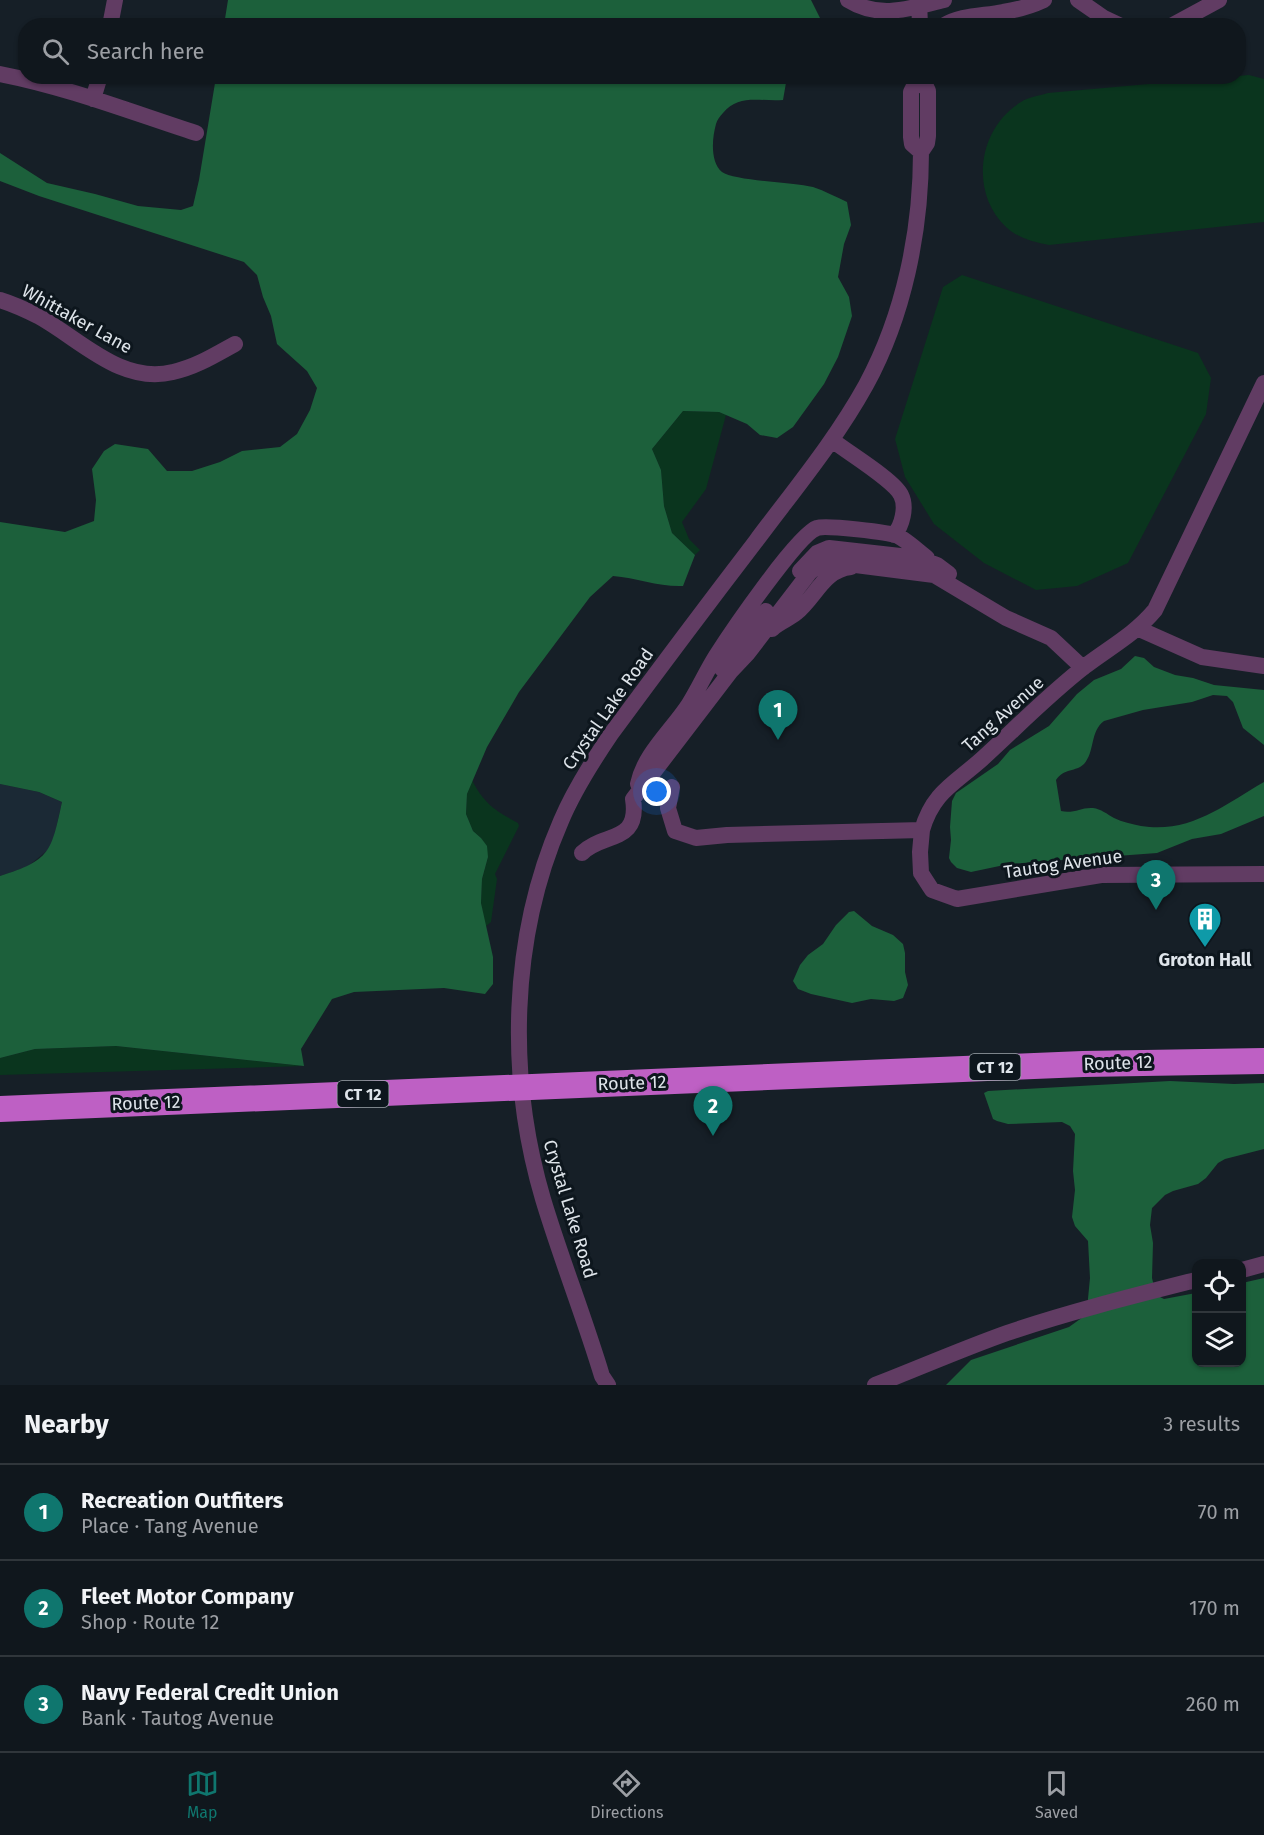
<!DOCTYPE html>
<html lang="en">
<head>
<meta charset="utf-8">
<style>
	:root { --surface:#10171d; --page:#1e242a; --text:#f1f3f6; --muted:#9c9fa4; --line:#30363b; --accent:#0f766e }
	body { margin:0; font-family:"Fira Sans",sans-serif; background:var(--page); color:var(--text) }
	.controls { position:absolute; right:18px; bottom:18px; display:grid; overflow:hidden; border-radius:12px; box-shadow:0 2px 4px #0004 }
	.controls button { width:54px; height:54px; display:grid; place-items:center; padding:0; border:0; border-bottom:2px solid var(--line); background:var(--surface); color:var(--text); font:30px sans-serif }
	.you { position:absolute; left:657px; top:792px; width:21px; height:21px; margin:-15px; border:4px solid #fff; border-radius:50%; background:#1a73e8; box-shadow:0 0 0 9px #1a73e833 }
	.badge { display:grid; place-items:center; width:39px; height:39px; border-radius:50%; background:var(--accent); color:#fff; font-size:20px; font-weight:700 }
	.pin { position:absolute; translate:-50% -50px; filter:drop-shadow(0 2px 3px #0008) }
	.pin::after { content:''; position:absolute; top:32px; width:21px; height:18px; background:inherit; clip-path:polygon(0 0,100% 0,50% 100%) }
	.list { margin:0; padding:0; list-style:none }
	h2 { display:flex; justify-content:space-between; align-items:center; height:78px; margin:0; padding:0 24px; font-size:26px }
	h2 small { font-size:20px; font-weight:400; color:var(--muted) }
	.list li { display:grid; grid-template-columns:39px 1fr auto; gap:18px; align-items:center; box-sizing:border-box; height:96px; padding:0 24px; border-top:2px solid var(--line) }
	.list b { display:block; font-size:22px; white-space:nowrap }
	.list p { margin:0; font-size:20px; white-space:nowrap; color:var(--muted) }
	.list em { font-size:20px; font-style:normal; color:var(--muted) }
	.icon { flex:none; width:33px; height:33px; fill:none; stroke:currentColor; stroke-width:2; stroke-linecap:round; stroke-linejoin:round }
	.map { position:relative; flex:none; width:1264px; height:1385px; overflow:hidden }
	.search { position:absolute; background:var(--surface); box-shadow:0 2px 4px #0004; left:18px; right:18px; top:18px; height:66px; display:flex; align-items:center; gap:15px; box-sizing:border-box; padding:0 21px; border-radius:24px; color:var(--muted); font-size:22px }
	.sheet { height:366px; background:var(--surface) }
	nav { display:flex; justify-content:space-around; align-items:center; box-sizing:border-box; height:84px; border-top:2px solid var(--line); background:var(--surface); font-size:16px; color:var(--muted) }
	nav a { display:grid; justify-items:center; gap:3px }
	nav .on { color:var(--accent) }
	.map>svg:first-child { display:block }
	.built { fill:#1b2935 }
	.green { fill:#0a351e }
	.forest { fill:#1c603b }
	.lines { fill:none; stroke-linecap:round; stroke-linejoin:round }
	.minor { stroke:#613c63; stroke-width:16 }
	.highway { stroke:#be60c4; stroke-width:26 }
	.labels { text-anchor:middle; stroke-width:6; stroke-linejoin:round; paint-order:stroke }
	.shield { fill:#0d161d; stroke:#9fa6ac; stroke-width:1.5 }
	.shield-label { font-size:16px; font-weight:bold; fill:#dee4ea }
	.street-label { font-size:18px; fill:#dee4ea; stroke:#0d161d }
	.poi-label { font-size:18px; font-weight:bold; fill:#dee4ea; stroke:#0d161d }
</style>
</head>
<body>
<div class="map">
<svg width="1264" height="1385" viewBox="0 0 1264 1385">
	<rect width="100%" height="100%" fill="#161f27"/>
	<path class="built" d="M 0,784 L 39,792 L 62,802 L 53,842 L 49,849 L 27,867 L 0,876 Z"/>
	<path class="green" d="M 1249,75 L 1264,79 L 1264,222 L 1049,245 C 1033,242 1018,238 1006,227 C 969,192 978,128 1021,102 C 1028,97 1039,96 1048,93 Z
		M 962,275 L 1198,353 L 1211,378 L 1206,414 L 1128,563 L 1077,586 L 1036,590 L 984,563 L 934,524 L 905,477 L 895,439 L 943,287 Z
		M 683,411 L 719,412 L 726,415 L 706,489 L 682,522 L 689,539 L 700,550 L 695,555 L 672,533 L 664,506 L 661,470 L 652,449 Z
		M 472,780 C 484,804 496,811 518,823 L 519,826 L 495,874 L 497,879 L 491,922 L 485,927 L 481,903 L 482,879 L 488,857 L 481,838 L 473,831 L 466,814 L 467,794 Z
		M 116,1046 L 304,1066 L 0,1075 L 0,1058 L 35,1049 Z"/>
	<path class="forest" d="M 228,0 L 811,0 L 820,18 L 819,26 L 224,25 Z
		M 216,77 L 787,77 L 783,100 C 761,102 739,93 723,113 C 720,116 717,120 716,124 C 712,138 710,162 722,172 C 734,181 794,182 813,187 C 825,191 836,197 847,202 L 851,225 L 844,244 L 838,277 L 849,297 L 852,316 L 838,357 L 824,384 L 793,427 L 777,438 L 760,435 L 747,424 L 719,412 L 683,411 L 652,449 L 661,470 L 664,506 L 672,533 L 695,555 L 683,586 C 659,587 637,578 613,576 L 590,597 L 519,692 L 487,747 L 467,794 L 466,814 L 473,831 L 481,838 L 487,846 L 488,857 L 482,879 L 481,903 L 493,957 L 493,984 L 485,994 L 444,988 L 354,992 L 332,999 L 301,1049 L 304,1066 L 116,1046 L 35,1049 L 0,1058 L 0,876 C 51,860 51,852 62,802 L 39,792 L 0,784 L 0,522 L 65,532 L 94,521 L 96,500 L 92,469 L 104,451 L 115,444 L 148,449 L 167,471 L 192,471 L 220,462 L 242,451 L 280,447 L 297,434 L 310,410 L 317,388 L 307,371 L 277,344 L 271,316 L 263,297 L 257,275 L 244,262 L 39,196 L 0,181 L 0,153 L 47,183 L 95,194 L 138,206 L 181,210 L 193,206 L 199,180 Z
		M 1135,656 L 1144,658 L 1154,667 L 1175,675 L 1193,678 L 1214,685 L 1264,690 L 1264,745 L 1243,728 L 1233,702 L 1227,696 L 1213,695 L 1192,702 L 1143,710 L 1104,721 C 1090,731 1095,752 1084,764 C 1076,772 1064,768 1056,780 L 1061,811 C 1074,814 1081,807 1093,808 C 1101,809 1107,814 1114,818 C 1122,822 1132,824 1141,826 C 1190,834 1224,805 1264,782 L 1264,816 L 1221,834 L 1192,839 L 1157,853 L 1009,864 L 971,872 L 957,868 L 951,862 L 949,858 L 951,840 L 950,827 L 952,801 L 956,793 L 998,764 L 1010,750 L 1049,726 L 1077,694 L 1094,680 L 1121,669 Z
		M 854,911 L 872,926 L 893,935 L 903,944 L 905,953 L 905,972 L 908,985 L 903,998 L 894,1001 L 871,999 L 852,1003 L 811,994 L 798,989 L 793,981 L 800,965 L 808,955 L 823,944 L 836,925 L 849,912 Z
		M 1170,1081 L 1234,1084 L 1264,1083 L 1264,1149 L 1225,1159 L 1218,1163 L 1206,1178 L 1198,1184 L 1173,1191 L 1165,1195 L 1152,1208 L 1150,1225 L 1153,1243 L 1152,1278 L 1156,1295 L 1164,1299 L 1196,1293 L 1196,1362 L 1242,1362 L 1242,1283 L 1264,1278 L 1264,1385 L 946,1385 L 971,1360 L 1069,1327 L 1083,1317 L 1087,1309 L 1090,1278 L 1088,1241 L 1075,1226 L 1072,1217 L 1075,1190 L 1073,1171 L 1075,1134 L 1070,1126 L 1062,1122 L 1008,1124 L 997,1121 L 993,1119 L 984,1093 L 988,1091 Z"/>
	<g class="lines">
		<path class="minor" d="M 848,0 C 880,20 911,8 944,0
			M 919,0 L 920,26
			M 1078,0 L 1104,18 L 1121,26
			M 110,26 L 115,0
			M 943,26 C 960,15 983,16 1003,12 C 1017,10 1031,6 1044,0
			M 1171,26 L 1219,0
			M 0,74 C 67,87 131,112 196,133
			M 919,76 L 911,92 L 911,137 L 912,144 L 921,152
			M 93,99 L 100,76
			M 0,300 C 13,304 26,310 38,316 C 80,339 121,385 173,372 C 196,367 215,355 235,344
			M 832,440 C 847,452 894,480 901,495 C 907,507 902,526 894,535
			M 800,571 L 817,553 L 829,548 L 918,558 L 937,565 L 949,574
			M 772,629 C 779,622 789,619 796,613 C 816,597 823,570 851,567
			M 1139,629 L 1202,657 L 1264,666
			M 722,669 L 766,611
			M 638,784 C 644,754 673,729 689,704 C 699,688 706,672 716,656 C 730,634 798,534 817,528 C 825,525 889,532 898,536 C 909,542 918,551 927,558
			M 672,787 L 668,808 L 675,831 L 696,838 L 727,835 L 922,830 C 933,792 954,784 982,759 C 1016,728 1048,695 1084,667 C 1110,647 1134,635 1155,610 L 1264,383
			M 922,830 L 920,852 L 921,873 L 932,890 L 957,899 L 1101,875 L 1264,874
			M 582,853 C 603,832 640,844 633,799 L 731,671 L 748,653 L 810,572 L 816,567 L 832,562 L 934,575 L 1006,618 L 1051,638 L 1083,668
			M 1242,1270 L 1264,1264
			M 608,1385 L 602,1376 C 584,1316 561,1259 543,1199 C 507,1077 510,938 561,821 C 574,790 592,762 611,734 C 659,669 707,605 756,541 C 794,490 835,441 866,385 C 904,315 921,231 921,152 L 927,143 L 928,136 L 928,91 L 921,76
			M 875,1385 C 919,1368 962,1349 1007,1333 C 1069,1312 1133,1296 1196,1280"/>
		<path class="highway" d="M 0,1109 L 1083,1064 L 1264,1061"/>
	</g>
	<defs>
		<symbol id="building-pin" viewBox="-11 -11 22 30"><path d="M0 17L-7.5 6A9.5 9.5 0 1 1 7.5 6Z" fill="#0f9aa8" stroke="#0d161d"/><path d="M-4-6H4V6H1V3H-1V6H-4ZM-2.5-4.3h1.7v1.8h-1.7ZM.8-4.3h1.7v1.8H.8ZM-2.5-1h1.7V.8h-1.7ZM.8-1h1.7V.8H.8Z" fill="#fff"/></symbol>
	</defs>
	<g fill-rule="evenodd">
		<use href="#building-pin" x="1186" y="900" width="38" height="52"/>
	</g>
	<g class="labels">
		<g class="shield">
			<rect x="969.5" y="1054" width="51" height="26" rx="4.5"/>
			<rect x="337.5" y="1081" width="51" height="26" rx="4.5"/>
		</g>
		<g class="shield-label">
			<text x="995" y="1073">CT 12</text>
			<text x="363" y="1100">CT 12</text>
		</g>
		<g class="street-label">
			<text transform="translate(77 319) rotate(29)" y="6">Whittaker Lane</text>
			<text transform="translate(608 709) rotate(-55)" y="6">Crystal Lake Road</text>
			<text transform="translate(1003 714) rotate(-42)" y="6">Tang Avenue</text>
			<text transform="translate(1063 864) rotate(-8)" y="6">Tautog Avenue</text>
			<text transform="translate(1118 1063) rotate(-2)" y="6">Route 12</text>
			<text transform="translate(632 1083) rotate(-2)" y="6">Route 12</text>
			<text transform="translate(146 1103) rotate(-2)" y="6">Route 12</text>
			<text transform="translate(570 1209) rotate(73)" y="6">Crystal Lake Road</text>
		</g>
		<g class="poi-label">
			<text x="1205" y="966">Groton Hall</text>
		</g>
	</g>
</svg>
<div class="controls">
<button><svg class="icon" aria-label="locate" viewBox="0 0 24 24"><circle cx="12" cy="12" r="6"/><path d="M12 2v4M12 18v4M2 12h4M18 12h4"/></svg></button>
<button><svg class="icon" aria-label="layers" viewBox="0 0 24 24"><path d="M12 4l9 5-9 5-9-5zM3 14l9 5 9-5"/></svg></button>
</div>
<div class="you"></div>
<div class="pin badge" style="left:778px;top:740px">1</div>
<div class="pin badge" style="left:713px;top:1136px">2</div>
<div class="pin badge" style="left:1156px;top:910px">3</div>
<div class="search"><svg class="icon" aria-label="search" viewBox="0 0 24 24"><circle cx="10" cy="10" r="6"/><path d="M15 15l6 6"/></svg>Search here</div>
</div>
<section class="sheet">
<h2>Nearby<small>3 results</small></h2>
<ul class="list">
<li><span class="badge">1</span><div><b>Recreation Outfiters</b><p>Place · Tang Avenue</p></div><em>70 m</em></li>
<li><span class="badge">2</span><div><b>Fleet Motor Company</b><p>Shop · Route 12</p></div><em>170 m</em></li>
<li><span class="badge">3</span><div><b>Navy Federal Credit Union</b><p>Bank · Tautog Avenue</p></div><em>260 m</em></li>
</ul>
</section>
<nav>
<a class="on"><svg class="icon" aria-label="map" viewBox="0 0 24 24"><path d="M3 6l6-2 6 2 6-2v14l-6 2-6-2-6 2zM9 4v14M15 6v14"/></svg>Map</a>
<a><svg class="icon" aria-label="directions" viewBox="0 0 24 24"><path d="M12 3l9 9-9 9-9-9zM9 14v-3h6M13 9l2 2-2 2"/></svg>Directions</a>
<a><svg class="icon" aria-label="saved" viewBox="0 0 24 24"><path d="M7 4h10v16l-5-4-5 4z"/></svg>Saved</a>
</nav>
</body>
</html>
